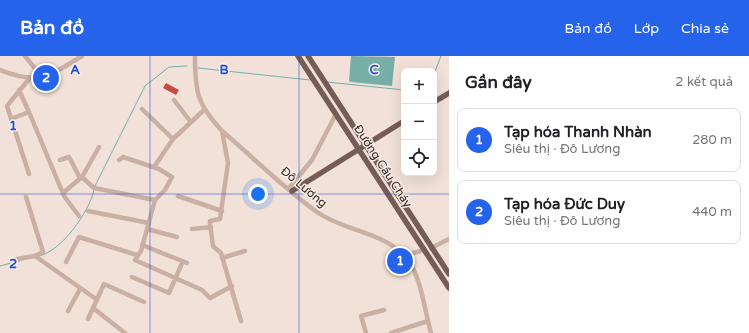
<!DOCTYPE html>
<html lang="vi">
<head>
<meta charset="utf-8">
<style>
	:root { --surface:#fff; --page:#f6f6f6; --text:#202124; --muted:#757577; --line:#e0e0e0; --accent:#2563eb }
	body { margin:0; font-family:"Varela Round",sans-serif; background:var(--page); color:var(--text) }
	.controls { position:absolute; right:12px; top:12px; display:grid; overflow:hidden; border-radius:8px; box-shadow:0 4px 16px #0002 }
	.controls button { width:36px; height:36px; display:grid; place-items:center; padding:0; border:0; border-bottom:1px solid var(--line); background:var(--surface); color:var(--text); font:20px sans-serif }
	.you { position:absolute; left:258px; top:138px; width:14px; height:14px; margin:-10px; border:3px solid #fff; border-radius:50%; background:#1a73e8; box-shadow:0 0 0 6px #1a73e833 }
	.badge { display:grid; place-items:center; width:26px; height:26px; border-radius:50%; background:var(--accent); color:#fff; font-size:13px; font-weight:700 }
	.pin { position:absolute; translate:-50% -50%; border:2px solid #fff; box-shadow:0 1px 4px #0006 }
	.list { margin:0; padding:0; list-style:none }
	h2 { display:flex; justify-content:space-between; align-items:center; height:52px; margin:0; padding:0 16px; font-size:17px }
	h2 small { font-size:13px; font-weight:400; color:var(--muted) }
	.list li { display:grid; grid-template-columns:26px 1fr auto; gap:12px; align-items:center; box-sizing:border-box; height:64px; margin:0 8px 8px; padding:0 8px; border:1px solid var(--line); border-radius:8px }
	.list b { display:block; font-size:15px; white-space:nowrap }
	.list p { margin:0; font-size:13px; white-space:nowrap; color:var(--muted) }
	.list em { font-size:13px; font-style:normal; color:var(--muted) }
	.icon { flex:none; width:22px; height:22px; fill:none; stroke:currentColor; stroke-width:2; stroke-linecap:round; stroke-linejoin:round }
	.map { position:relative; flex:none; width:449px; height:277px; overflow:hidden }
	header { display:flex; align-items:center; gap:24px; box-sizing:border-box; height:56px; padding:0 20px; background:var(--accent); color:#fff }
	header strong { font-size:19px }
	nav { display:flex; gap:22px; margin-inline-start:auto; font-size:14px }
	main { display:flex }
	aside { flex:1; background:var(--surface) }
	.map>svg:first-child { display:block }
	.water { fill:#77aea8 }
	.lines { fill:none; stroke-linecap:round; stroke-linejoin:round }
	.stream { stroke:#77aea8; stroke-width:1 }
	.building { fill:#c64c40 }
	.minor { stroke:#c9afa4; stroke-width:4.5 }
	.major { stroke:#765c56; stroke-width:5.5 }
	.grid { fill:none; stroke:#1d4ed8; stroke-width:1; stroke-opacity:0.55 }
	.labels { text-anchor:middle; stroke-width:3; stroke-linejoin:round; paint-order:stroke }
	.street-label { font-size:12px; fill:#342826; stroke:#f9ece4 }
	.grid-label { font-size:13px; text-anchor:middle; font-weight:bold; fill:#1d4ed8; stroke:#f9ece4; stroke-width:3; stroke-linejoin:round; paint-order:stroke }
</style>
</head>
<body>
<header>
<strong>Bản đồ</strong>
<nav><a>Bản đồ</a><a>Lớp</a><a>Chia sẻ</a></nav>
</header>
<main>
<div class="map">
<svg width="449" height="277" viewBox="0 0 449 277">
	<rect width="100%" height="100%" fill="#f1e1d8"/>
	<path class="water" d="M 351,0 L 395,1 L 392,30 L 351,26 L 349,25 Z"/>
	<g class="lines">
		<path class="stream" d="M 198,12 L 310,24
			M 434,18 L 441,0
			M 327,26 L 404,34
			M 95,130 L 145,30 L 169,11 L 187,10
			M 39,200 C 62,195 89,156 94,134
			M 0,210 L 23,204"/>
	</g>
	<path class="building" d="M 166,27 L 179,34 L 176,39 L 163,32 Z"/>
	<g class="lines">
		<path class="minor" d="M 25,0 L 42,21
			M 195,0 C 195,36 197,48 222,75 C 253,101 283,132 317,156 C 345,176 387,176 408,204 C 421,221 425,256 431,277
			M 0,14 C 39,29 48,21 82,0
			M 29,23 L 7,50 L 29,118
			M 19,34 L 29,56
			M 174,44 L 190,65
			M 142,53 L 173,83
			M 11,63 L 29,56 L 64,140 L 79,160
			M 222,75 L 228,107 L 220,163 L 210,165 L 210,168 L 213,190 L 221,197 L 241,265
			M 60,104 L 69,101 L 80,122
			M 119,104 L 123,101 L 159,113 L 172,121 L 165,134 L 155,144 L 141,195 L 135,204 L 202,234 L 210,242 L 232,230
			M 154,111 L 173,83 L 204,54
			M 82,121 L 94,132 L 155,144
			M 289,132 L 312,104 L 336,58
			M 63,137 L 82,121 L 99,91
			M 178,140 L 222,155
			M 88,155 L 149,167
			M 147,173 L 177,181
			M 192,173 L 211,171
			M 142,189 L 187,207
			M 431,192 L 449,183
			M 35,200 L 96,243
			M 403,200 L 424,194
			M 222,202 L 245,195
			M 17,203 L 35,200 L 43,196 L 26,141
			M 66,206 L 79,181 L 137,199
			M 132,221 L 169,237 L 183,205
			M 93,252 L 125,277
			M 68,255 L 80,233
			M 88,263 L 104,228 L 144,246
			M 366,277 L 361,260 L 384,254
			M 391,277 L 428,265"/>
		<path class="major" d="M 298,0 L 449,232
			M 308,0 L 449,218
			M 434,46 L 449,37
			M 292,135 L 404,65"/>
	</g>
	<path class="grid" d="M 150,0 L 150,277M 299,0 L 299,277M 0,138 L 449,138"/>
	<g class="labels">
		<g class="street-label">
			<text transform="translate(383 110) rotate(57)" y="4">Đường Cầu Cháy</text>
			<text transform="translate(304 131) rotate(40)" y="4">Đô Lương</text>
		</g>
	</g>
	<g class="grid-label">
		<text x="75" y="18">A</text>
		<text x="224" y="18">B</text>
		<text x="374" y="18">C</text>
		<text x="13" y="74">1</text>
		<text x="13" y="212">2</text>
	</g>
</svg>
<div class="controls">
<button>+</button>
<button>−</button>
<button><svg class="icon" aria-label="locate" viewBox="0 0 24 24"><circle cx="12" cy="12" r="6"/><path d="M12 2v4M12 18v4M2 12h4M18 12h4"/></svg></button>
</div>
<div class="you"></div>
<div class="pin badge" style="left:400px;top:205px">1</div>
<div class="pin badge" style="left:46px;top:22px">2</div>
</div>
<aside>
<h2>Gần đây<small>2 kết quả</small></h2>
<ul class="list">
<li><span class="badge">1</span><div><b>Tạp hóa Thanh Nhàn</b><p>Siêu thị · Đô Lương</p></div><em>280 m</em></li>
<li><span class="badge">2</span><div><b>Tạp hóa Đức Duy</b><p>Siêu thị · Đô Lương</p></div><em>440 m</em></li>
</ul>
</aside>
</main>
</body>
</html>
